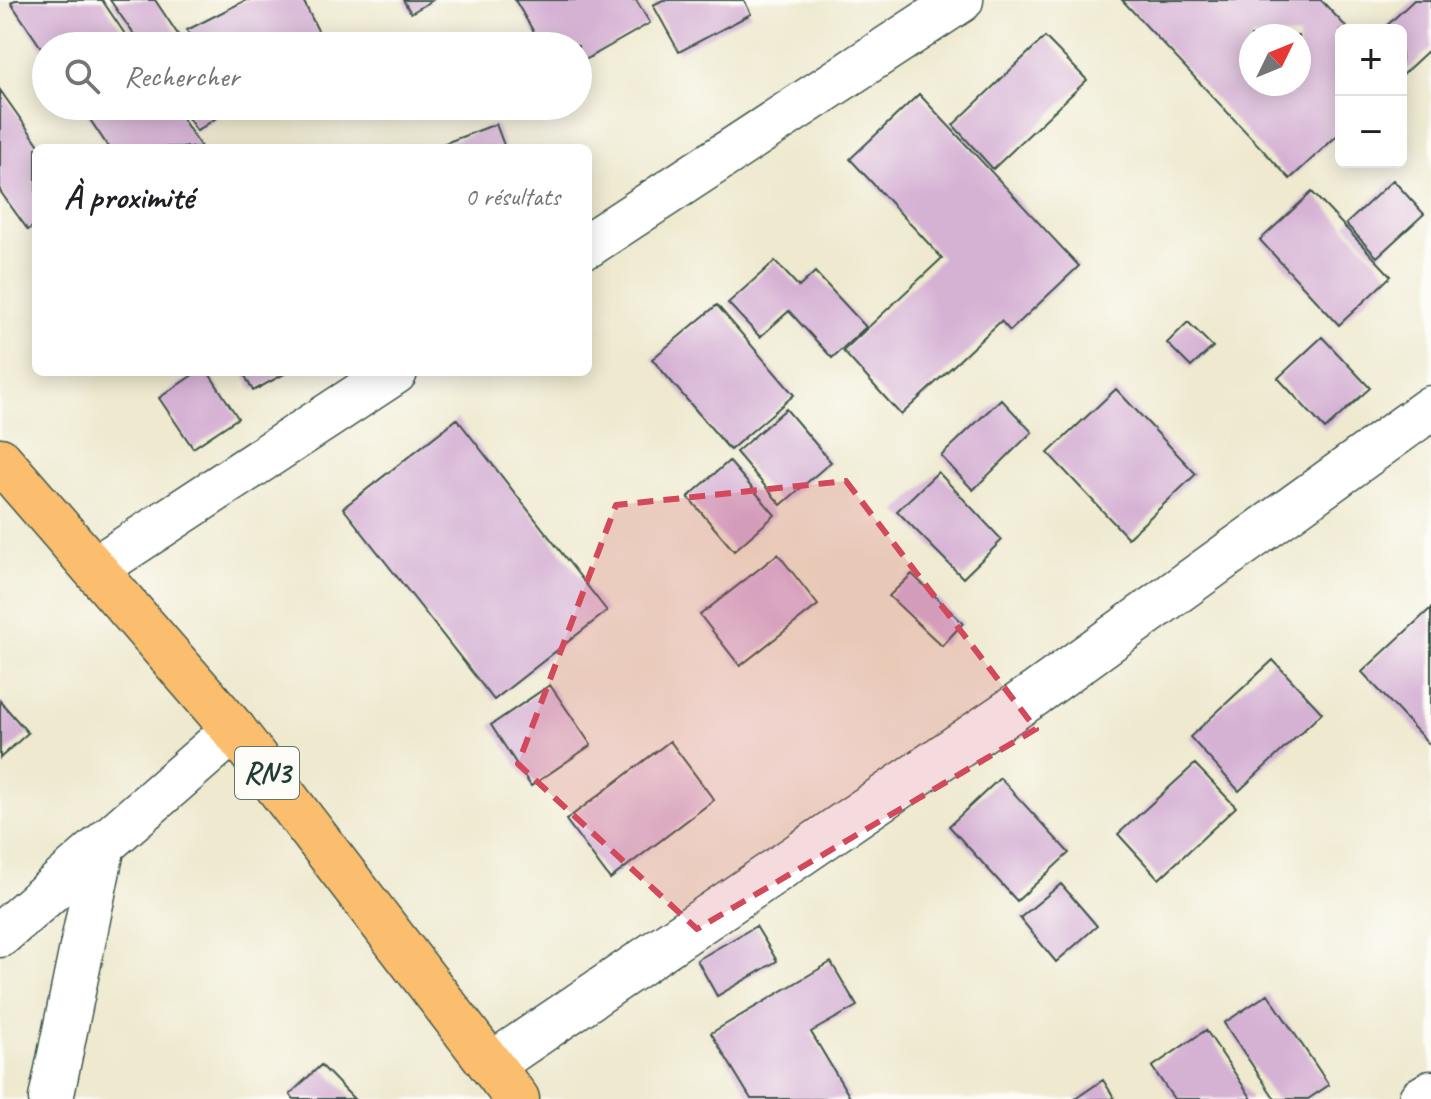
<!DOCTYPE html>
<html lang="fr">
<head>
<meta charset="utf-8">
<style>
	:root { --surface:#fff; --page:#f6f6f6; --text:#202124; --muted:#757577; --line:#e0e0e0 }
	body { margin:0; font-family:Caveat,sans-serif; background:var(--page); color:var(--text) }
	.controls { position:absolute; right:24px; top:24px; display:grid; overflow:hidden; border-radius:12px; box-shadow:0 4px 20px #0003 }
	.controls button { width:72px; height:72px; display:grid; place-items:center; padding:0; border:0; border-bottom:2px solid var(--line); background:var(--surface); color:var(--text); font:40px sans-serif }
	.compass { position:absolute; left:1239px; top:24px; width:72px; height:72px; border-radius:50%; background:var(--surface); box-shadow:0 4px 20px #0003; rotate:47deg }
	.list { margin:0; padding:0; list-style:none }
	h2 { display:flex; justify-content:space-between; align-items:center; height:104px; margin:0; padding:0 32px; font-size:34px }
	h2 small { font-size:26px; font-weight:400; color:var(--muted) }
	.icon { flex:none; width:44px; height:44px; fill:none; stroke:currentColor; stroke-width:2; stroke-linecap:round; stroke-linejoin:round }
	.map { position:relative; flex:none; width:1431px; height:1099px; overflow:hidden }
	.search { position:absolute; background:var(--surface); box-shadow:0 4px 20px #0003; left:32px; top:32px; width:560px; height:88px; display:flex; align-items:center; gap:20px; box-sizing:border-box; padding:0 28px; border-radius:44px; color:var(--muted); font-size:30px }
	.panel { position:absolute; background:var(--surface); box-shadow:0 4px 20px #0003; left:32px; top:144px; width:560px; height:232px; border-radius:12px }
	.map>svg:first-child { display:block }
	.building { fill:#d5b1d4; fill-rule:evenodd }
	.lines { fill:none; stroke-linecap:round; stroke-linejoin:round }
	.minor-casing { stroke:#3e574b; stroke-width:47 }
	.trunk-casing { stroke:#3e574b; stroke-width:47 }
	.minor { stroke:#fff; stroke-width:44 }
	.trunk { stroke:#fbbd6e; stroke-width:44 }
	.marked { fill:#d1495b; fill-opacity:0.2; stroke:#d1495b; stroke-width:6; stroke-dasharray:16 10; stroke-linejoin:round }
	.labels { text-anchor:middle; stroke-width:8; stroke-linejoin:round; paint-order:stroke }
	.shield { fill:#fdfcf7; stroke:#62766e; stroke-width:2 }
	.shield-label { font-size:30px; font-weight:bold; fill:#1f3d34 }
</style>
</head>
<body>
<div class="map">
<svg width="1431" height="1099" viewBox="0 0 1431 1099">
	<rect width="100%" height="100%" fill="#fdfcf7"/>
	<filter id="ink" filterUnits="userSpaceOnUse"><feTurbulence type="fractalNoise" baseFrequency=".0125" numOctaves="2"/><feDisplacementMap in="SourceGraphic" scale="16" xChannelSelector="R" yChannelSelector="G"/><feConvolveMatrix kernelMatrix="1 2 1 2 8 2 1 2 1" color-interpolation-filters="sRGB"/></filter>
	<filter id="wash" filterUnits="userSpaceOnUse"><feTurbulence type="fractalNoise" baseFrequency=".006" numOctaves="4" result="noise"/><feDisplacementMap in="SourceGraphic" scale="32" xChannelSelector="R" yChannelSelector="G"/><feGaussianBlur stdDeviation="1.8" result="paint"/><feColorMatrix in="noise" values="0 0 0 0 0 0 0 0 0 0 0 0 0 0 0 0 0 1.4 0 .05"/><feComposite in="paint" operator="in"/></filter>
	<g filter="url(#wash)">
		<rect width="100%" height="100%" fill="#eee9cf"/>
		<g id="blocks">
			<path class="building" d="M 15,0 L 102,0 L 133,46 L 46,46 L 46,55 L 11,3 Z
				M 110,0 L 155,0 L 183,42 L 177,46 L 142,46 Z
				M 246,0 L 303,0 L 324,43 L 318,46 L 195,46 L 187,30 Z
				M 403,0 L 433,0 L 411,13 Z
				M 515,0 L 636,0 L 650,23 L 578,64 L 578,46 L 542,46 Z
				M 663,0 L 744,0 L 751,14 L 679,52 L 653,5 Z
				M 1122,0 L 1321,0 L 1349,30 L 1341,30 L 1341,132 L 1290,179 ZM 1251,36 L 1299,36 L 1299,84 L 1251,84 Z
				M 1414,0 L 1431,0 L 1431,48 L 1401,76 L 1401,30 L 1382,30 Z
				M 1045,37 L 1087,80 L 993,169 L 953,125 Z
				M 0,90 L 41,148 L 36,148 L 36,224 L 28,230 L 0,191 Z
				M 919,94 L 1079,266 L 1010,331 L 1001,321 L 901,415 L 843,351 L 942,258 L 850,159 Z
				M 81,106 L 174,106 L 201,147 L 109,148 Z
				M 180,106 L 217,106 L 222,114 L 197,131 Z
				M 496,124 L 505,148 L 432,148 Z
				M 1393,180 L 1424,214 L 1377,257 L 1346,224 Z
				M 1312,192 L 1391,276 L 1339,325 L 1260,240 Z
				M 775,261 L 799,287 L 815,272 L 866,327 L 832,358 L 789,311 L 760,337 L 728,303 Z
				M 717,305 L 794,395 L 730,450 L 652,359 Z
				M 1188,322 L 1213,347 L 1191,367 L 1167,343 Z
				M 1322,337 L 1370,388 L 1325,429 L 1278,378 Z
				M 197,372 L 208,372 L 238,418 L 193,448 L 159,398 Z
				M 243,372 L 288,372 L 253,391 Z
				M 1116,389 L 1196,474 L 1128,538 L 1048,453 Z
				M 1001,399 L 1032,432 L 973,490 L 941,456 Z
				M 786,409 L 831,462 L 781,505 L 736,452 Z
				M 457,419 L 607,611 L 494,700 L 343,508 Z
				M 729,461 L 775,515 L 734,551 L 688,497 Z
				M 938,472 L 1002,540 L 963,578 L 897,511 Z
				M 778,554 L 818,605 L 740,666 L 700,615 Z
				M 912,574 L 963,623 L 942,646 L 889,596 Z
				M 1431,608 L 1431,746 L 1362,672 Z
				M 1273,660 L 1322,713 L 1239,791 L 1190,737 Z
				M 550,685 L 591,745 L 531,786 L 491,725 Z
				M 0,701 L 28,733 L 0,758 Z
				M 670,741 L 714,800 L 610,879 L 566,820 Z
				M 1195,764 L 1236,807 L 1159,879 L 1118,834 Z
				M 1000,778 L 1069,853 L 1017,901 L 949,826 Z
				M 1061,884 L 1097,926 L 1056,962 L 1020,918 Z
				M 756,926 L 777,961 L 717,996 L 697,960 Z
				M 831,962 L 857,1006 L 811,1032 L 851,1099 L 751,1099 L 711,1033 Z
				M 1268,994 L 1329,1085 L 1308,1099 L 1275,1099 L 1224,1023 Z
				M 1206,1030 L 1252,1099 L 1174,1099 L 1152,1067 Z
				M 321,1065 L 354,1099 L 294,1099 L 290,1094 Z
				M 1103,1080 L 1115,1099 L 1075,1099 Z"/>
		</g>
	</g>
	<g filter="url(#ink)">
		<use href="#blocks" fill-opacity="0" stroke="#3e574b" stroke-width="2"/>
		<g class="lines">
			<defs>
				<path id="minor" d="M 588,245 L 961,0
					M 96,568 L 395,372
					M 0,935 L 234,730
					M 491,1065 L 1035,694 L 1431,408
					M 51,1099 L 103,845
					M 1421,1099 L 1431,1093"/>
				<path id="trunk" d="M 0,460 L 234,730 L 517,1099"/>
			</defs>
			<use href="#minor" class="minor-casing"/>
			<use href="#trunk" class="trunk-casing"/>
			<use href="#minor" class="minor"/>
			<use href="#trunk" class="trunk"/>
		</g>
	</g>
	<path class="marked" d="M 846,481 L 1036,729 L 697,929 L 518,764 L 616,505 Z"/>
	<g class="labels">
		<rect class="shield" x="235" y="747" width="64" height="52" rx="6"/>
		<g class="shield-label">
			<text x="267" y="783">RN3</text>
		</g>
	</g>
</svg>
<div class="controls">
<button>+</button>
<button>−</button>
</div>
<svg class="compass" viewBox="-18 -18 36 36"><path d="M0-13l5 13h-10z" fill="#e53935"/><path d="M0 13l5-13h-10z" fill="#757577"/></svg>
<div class="search"><svg class="icon" aria-label="search" viewBox="0 0 24 24"><circle cx="10" cy="10" r="6"/><path d="M15 15l6 6"/></svg>Rechercher</div>
<section class="panel">
<h2>À proximité<small>0 résultats</small></h2>
<ul class="list">
</ul>
</section>
</div>
</body>
</html>
